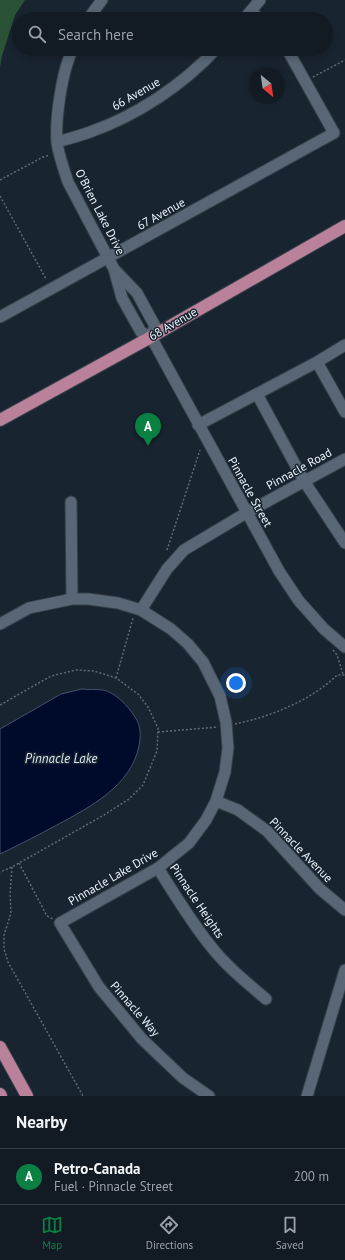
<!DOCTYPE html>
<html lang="en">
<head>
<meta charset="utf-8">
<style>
	:root { --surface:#121b24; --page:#1f2831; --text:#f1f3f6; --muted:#9ca1a6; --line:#313941; --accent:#0b8043 }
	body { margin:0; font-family:"PT Sans",sans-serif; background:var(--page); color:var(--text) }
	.compass { position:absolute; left:249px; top:68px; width:36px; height:36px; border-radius:50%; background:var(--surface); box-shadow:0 2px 6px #0003; rotate:151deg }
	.you { position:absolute; left:236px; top:683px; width:14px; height:14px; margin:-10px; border:3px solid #fff; border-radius:50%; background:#1a73e8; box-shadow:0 0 0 6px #1a73e833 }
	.badge { display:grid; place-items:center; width:26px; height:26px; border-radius:50%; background:var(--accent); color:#fff; font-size:13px; font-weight:700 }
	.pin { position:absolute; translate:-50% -33px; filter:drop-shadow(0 1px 2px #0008) }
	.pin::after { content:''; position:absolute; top:21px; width:14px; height:12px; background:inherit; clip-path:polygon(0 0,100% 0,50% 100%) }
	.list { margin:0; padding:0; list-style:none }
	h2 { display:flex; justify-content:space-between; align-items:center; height:52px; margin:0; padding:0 16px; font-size:17px }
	h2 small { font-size:13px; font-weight:400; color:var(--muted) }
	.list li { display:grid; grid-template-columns:26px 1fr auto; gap:12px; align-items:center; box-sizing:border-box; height:56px; padding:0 16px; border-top:1px solid var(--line) }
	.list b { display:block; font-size:15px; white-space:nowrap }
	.list p { margin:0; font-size:13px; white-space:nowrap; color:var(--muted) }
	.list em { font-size:13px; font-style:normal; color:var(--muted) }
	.icon { flex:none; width:22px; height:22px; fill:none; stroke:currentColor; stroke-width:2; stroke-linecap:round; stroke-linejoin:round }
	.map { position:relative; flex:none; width:345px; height:1096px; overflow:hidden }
	.search { position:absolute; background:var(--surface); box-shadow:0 2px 6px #0003; left:12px; right:12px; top:12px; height:44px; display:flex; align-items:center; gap:10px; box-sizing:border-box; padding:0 14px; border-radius:22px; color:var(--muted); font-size:15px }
	.sheet { height:108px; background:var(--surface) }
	nav { display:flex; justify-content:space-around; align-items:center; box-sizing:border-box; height:56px; border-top:1px solid var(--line); background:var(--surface); font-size:11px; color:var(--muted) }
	nav a { display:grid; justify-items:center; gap:2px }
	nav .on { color:var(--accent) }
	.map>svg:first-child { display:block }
	.green { fill:#2a5236 }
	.water { fill:#000b2c; stroke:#46516a }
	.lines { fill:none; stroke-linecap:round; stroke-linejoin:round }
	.minor-casing { stroke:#36404a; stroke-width:13 }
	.major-casing { stroke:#36404a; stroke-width:14 }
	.path { stroke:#606b76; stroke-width:1.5; stroke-dasharray:2 2; stroke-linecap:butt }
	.minor { stroke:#586675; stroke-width:11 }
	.major { stroke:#b9829a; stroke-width:12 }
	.labels { text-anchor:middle; stroke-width:3; stroke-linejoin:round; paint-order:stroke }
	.street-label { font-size:12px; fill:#ebf4fc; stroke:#182430 }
	.water-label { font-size:13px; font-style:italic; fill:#dce4f1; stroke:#182430 }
</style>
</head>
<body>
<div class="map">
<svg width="345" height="1096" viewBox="0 0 345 1096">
	<rect width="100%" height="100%" fill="#182430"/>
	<path class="green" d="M 0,0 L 25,0 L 15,15 L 2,56 L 0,67 Z"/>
	<path class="water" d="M 82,689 C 89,690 96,689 103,690 C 115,692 129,707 135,717 C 141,726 141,735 139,746 C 131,786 90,807 57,825 C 38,835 19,845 0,854 L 0,729 L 61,694 Z"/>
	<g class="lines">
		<defs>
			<path id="minor" d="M 251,11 L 260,19
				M 88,19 L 102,0
				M 244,19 L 260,0
				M 73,49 C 62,70 55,119 57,143 C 59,156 64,170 68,182 L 114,269 L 137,293 L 155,326 L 151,337
				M 57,142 C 68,139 79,136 90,132 C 136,116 183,85 216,49
				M 114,269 L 122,298 L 141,332 L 151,337
				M 0,317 L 334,133 L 287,49
				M 151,337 L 279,571 L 299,601 L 324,629 L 345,647
				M 317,362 L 345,412
				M 257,394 L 304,481 L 345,543
				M 198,425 L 317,362 L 345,345
				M 71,502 L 72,599
				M 141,610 L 167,569 L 184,550 L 246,513 L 345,459
				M 0,624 L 29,608 L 72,599 L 88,599 L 118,603 L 141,610 L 171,629 L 188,644 L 203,662 L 220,696 L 226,722 L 228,748 L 225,772 L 216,801 L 206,820 L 189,843 L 158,868 L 60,923 L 99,987 L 142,1039 L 183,1078 L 209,1096
				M 216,801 L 238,810 L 267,831 L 320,889 L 345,910
				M 158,868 C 174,894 190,920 209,944 C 225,965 246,982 266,999
				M 307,1096 L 345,970"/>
			<path id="major" d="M 0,420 L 151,337 L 345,226
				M 0,1047 L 27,1096
				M 0,1094 L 1,1096"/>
		</defs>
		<use href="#minor" class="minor-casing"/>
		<use href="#major" class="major-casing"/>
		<path class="path" d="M 313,77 L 345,60
			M 0,180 L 43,157 L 50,155
			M 0,196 L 46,279
			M 167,550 L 200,450
			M 333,650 L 337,655 L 343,674
			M 116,678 L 133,618
			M 0,705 L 51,676 L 76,670 L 94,671 L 116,678 L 138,694 L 148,707 L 158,728 L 157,751 L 143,785 L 129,799 L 104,815 L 12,867 L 0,872
			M 235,724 C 270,717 312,700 337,675 L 345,675
			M 158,732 L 218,727
			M 19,863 L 47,916 L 53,919
			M 12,867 L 10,894 L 11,913 L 4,935 L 4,949 L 8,962 L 83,1096"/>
		<use href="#minor" class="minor"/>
		<use href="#major" class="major"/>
	</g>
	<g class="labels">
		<g class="street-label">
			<text transform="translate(136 94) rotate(-30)" y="4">66 Avenue</text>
			<text transform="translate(100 212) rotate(63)" y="4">O'Brien Lake Drive</text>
			<text transform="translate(161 214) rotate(-29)" y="4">67 Avenue</text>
			<text transform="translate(173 324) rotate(-30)" y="4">68 Avenue</text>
			<text transform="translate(299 469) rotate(-29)" y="4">Pinnacle Road</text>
			<text transform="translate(250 492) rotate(61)" y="4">Pinnacle Street</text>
			<text transform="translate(301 850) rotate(46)" y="4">Pinnacle Avenue</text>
			<text transform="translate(113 877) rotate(-30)" y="4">Pinnacle Lake Drive</text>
			<text transform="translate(197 901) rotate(56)" y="4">Pinnacle Heights</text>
			<text transform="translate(135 1009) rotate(49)" y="4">Pinnacle Way</text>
		</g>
		<g class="water-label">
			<text x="61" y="763">Pinnacle Lake</text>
		</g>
	</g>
</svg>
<svg class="compass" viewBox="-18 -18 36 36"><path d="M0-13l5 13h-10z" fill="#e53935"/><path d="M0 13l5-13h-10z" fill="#9ca1a6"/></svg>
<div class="you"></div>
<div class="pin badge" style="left:148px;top:446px">A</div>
<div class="search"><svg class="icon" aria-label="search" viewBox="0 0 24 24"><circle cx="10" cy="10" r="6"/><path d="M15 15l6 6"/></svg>Search here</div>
</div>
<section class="sheet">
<h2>Nearby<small></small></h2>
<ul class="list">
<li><span class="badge">A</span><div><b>Petro-Canada</b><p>Fuel · Pinnacle Street</p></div><em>200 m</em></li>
</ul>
</section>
<nav>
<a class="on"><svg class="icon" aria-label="map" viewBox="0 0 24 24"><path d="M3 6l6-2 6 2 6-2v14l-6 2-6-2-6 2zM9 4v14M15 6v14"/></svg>Map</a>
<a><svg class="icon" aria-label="directions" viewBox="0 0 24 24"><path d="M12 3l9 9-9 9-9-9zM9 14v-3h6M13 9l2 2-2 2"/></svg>Directions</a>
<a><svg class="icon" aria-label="saved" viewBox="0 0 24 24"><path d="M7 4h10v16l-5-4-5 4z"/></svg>Saved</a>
</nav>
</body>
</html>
